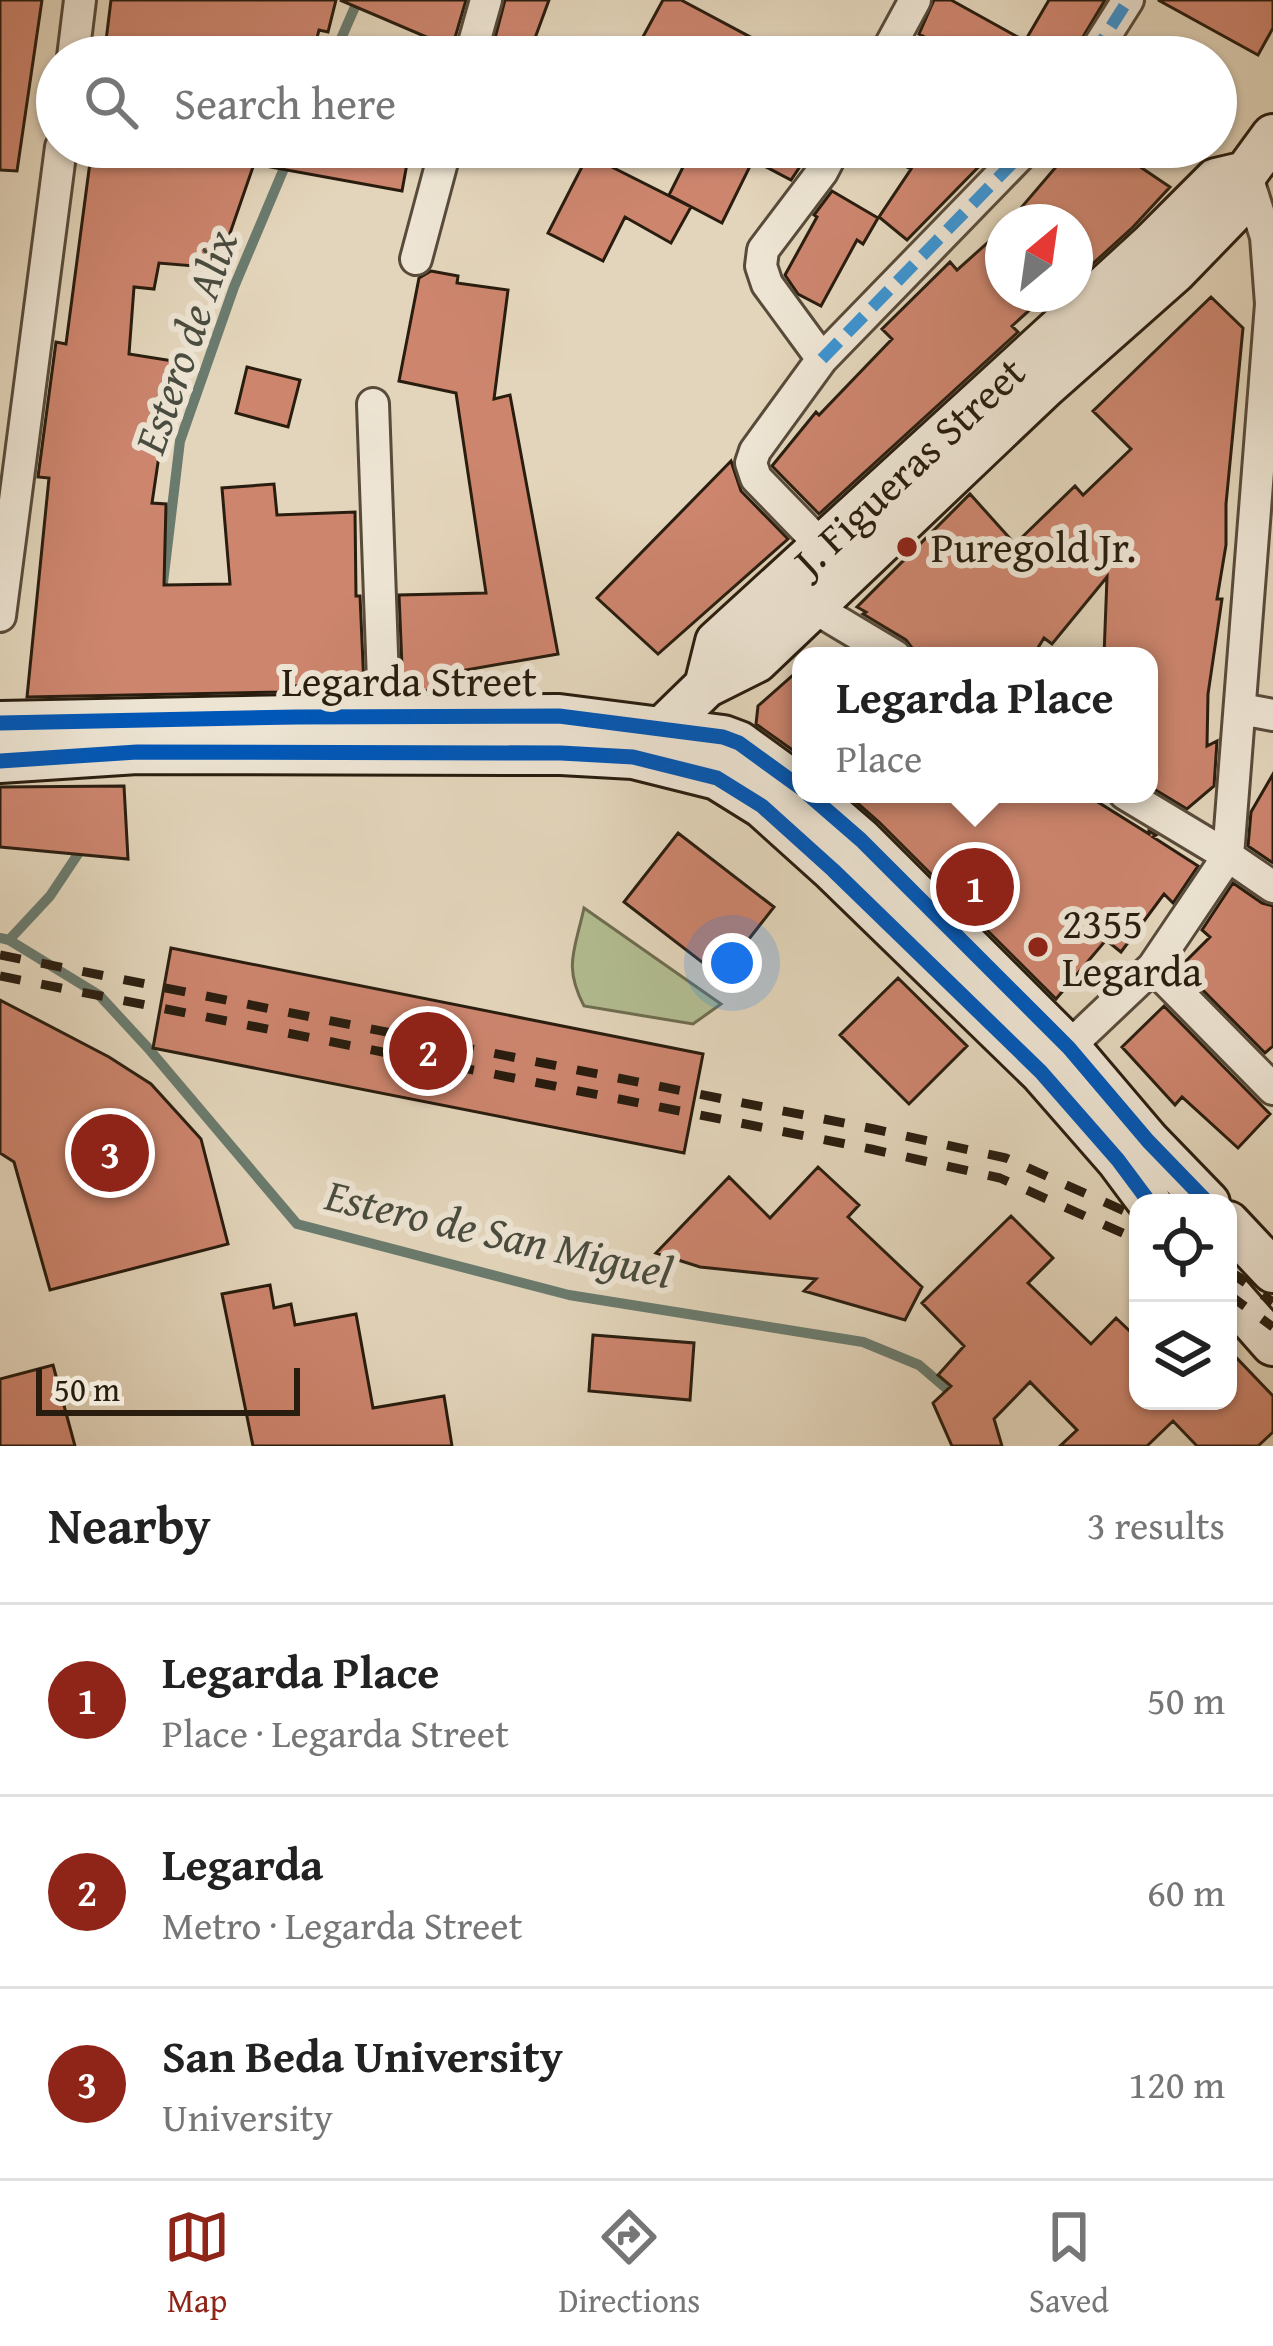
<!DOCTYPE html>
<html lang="en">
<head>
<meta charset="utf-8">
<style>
	:root { --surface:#fff; --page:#f6f6f6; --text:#222; --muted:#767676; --line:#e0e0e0; --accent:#8f2418 }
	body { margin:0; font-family:"Gentium Book Plus",serif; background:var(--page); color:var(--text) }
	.controls { position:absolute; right:36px; bottom:36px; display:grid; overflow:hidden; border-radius:24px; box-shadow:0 3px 9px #0004 }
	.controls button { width:108px; height:108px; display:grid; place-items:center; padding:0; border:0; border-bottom:3px solid var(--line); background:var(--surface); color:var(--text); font:60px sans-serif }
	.compass { position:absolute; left:985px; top:204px; width:108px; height:108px; border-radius:50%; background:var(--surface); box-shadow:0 3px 9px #0004; rotate:29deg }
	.scale { position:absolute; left:36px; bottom:30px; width:264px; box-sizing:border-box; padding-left:12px; border:6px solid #291d0f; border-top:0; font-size:33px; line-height:42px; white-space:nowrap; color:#291d0f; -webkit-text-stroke:9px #ede4d3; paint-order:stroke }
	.you { position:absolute; left:732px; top:963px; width:42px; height:42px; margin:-30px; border:9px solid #fff; border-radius:50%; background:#1a73e8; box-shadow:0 0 0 18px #1a73e833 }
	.badge { display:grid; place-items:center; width:78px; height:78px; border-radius:50%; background:var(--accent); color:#fff; font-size:39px; font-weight:700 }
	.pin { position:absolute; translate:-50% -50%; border:6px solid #fff; box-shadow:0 3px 12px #0006 }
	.popup { position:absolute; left:792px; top:647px; width:366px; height:156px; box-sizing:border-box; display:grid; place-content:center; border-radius:24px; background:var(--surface); filter:drop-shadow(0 3px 9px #0005); font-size:39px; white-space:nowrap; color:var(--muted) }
	.popup b { font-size:45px; color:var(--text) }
	.popup::after { content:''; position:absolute; left:50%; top:100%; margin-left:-24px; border:24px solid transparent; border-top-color:var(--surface) }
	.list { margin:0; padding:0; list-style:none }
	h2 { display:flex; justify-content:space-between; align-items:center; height:156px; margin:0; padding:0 48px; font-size:51px }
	h2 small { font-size:39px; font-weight:400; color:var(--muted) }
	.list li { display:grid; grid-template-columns:78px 1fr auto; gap:36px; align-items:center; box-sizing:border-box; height:192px; padding:0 48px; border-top:3px solid var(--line) }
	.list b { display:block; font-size:45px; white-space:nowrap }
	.list p { margin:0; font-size:39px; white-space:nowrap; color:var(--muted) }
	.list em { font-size:39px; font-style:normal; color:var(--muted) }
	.icon { flex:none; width:66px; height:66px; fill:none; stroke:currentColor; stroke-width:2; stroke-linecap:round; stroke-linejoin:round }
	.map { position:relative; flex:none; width:1273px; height:1446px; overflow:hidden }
	.search { position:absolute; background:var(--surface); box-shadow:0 3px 9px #0004; left:36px; right:36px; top:36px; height:132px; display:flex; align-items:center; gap:30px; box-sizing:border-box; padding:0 42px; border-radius:66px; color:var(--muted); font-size:45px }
	.sheet { height:732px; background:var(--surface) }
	nav { display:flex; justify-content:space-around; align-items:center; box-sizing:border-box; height:168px; border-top:3px solid var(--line); background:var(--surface); font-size:33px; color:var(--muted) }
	nav a { display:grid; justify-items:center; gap:6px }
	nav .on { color:var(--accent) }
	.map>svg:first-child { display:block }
	.green { fill:#b2bd91; stroke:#6e6d50; stroke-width:3 }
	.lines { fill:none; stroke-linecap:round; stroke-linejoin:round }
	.stream { stroke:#6a7b6e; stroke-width:10 }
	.building { fill:#cd856e; stroke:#291d0f; stroke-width:3 }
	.street-casing { stroke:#584b3a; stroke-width:36 }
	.secondary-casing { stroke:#291d0f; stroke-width:48 }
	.street { stroke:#ede4d3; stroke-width:30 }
	.secondary { stroke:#ede4d3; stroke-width:42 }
	.rail { stroke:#291d0f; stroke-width:9; stroke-dasharray:21 21; stroke-linecap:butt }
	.quiet { stroke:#3c94d2; stroke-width:12; stroke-dasharray:24 12; stroke-linecap:butt }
	.cycleway-casing { stroke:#ede4d3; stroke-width:22 }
	.cycleway { stroke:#0057b8; stroke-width:15 }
	.poi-dot { fill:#8f2418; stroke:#ede4d3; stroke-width:4.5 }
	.labels { text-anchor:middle; stroke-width:12; stroke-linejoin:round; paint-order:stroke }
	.street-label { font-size:42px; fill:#291d0f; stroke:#ede4d3 }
	.poi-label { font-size:42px; fill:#291d0f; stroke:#ede4d3; text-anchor:start }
	.water-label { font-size:45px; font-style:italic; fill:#494c3f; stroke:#ede4d3 }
</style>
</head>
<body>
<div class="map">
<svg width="1273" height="1446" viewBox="0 0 1273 1446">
	<rect width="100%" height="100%" fill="#e3d5bb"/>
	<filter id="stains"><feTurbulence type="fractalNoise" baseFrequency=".00167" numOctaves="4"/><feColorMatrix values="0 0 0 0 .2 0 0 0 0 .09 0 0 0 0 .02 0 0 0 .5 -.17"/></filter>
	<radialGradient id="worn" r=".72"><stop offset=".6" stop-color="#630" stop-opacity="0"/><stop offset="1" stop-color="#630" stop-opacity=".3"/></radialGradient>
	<path class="green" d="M 584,908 L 721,1004 L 693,1024 L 584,1006 C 563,966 575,950 584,908 Z"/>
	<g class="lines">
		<path class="stream" d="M 333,57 L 358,0
			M 163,583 L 180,441 L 234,287 L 293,147
			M 0,938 L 9,940 L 99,995 L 148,1048 L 297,1224 L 569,1295 L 863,1342 L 919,1365 L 954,1395
			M 9,940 L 50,896 L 86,842"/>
	</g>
	<path class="building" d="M 0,0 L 42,0 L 17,171 L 0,170 Z
		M 111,0 L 336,0 L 328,32 L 319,30 L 312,57 L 104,57 Z
		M 340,0 L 466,0 L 452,48 Z
		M 505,0 L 549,0 L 528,57 L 490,57 Z
		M 663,0 L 681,0 L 788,57 L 632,57 Z
		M 934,0 L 951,0 L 1025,41 L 1049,0 L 1105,0 L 1071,57 L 961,57 L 919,34 Z
		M 1158,0 L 1273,0 L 1273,28 L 1258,55 Z
		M 92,147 L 410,147 L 402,191 L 254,164 L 218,268 L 159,263 L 154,289 L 134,287 L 129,354 L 173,361 L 152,503 L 166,504 L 164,585 L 230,584 L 222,488 L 274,484 L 277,515 L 355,512 L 356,596 L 360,596 L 364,686 L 284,686 L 284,692 L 27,697 L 49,478 L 38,477 L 56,342 L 66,344 Z
		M 693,147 L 813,147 L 791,180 L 753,160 L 722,223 L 669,195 Z
		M 865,147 L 998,147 L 907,240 L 879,217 L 911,169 Z
		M 1073,147 L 1133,147 L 1127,158 L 1170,187 L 1133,227 L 1075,280 L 1075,222 L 1009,222 Z
		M 588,155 L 691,207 L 671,243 L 625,217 L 603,261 L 548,233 Z
		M 832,191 L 878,218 L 863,244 L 857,240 L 821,306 L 798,294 L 785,275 L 817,217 L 814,215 Z
		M 1003,229 L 1003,294 L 1047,294 L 1012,326 L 1018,332 L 819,514 L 772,466 L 816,412 L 819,415 L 892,339 L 882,329 L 950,262 L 957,270 Z
		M 431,271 L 458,276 L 457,283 L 508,290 L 494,399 L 510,395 L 558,654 L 466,670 L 467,690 L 403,691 L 399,595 L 486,593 L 456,393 L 399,381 L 419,278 Z
		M 1211,297 L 1243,328 L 1226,504 L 1226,545 L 1217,599 L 1222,599 L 1208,694 L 1207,746 L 1217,741 L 1214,786 L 1187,809 L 1149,786 L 1149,656 L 1104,656 L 1107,577 L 1052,644 L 1044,638 L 1033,656 L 914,656 L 912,648 L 906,640 L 863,614 L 866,612 L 857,607 L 970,494 L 1015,544 L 1075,486 L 1083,495 L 1131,449 L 1093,411 Z
		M 247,367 L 300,380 L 288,427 L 236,413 Z
		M 731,461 L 741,491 L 788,539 L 658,654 L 597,598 Z
		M 801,668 L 801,756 L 756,724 L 758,706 Z
		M 1273,774 L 1273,863 L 1248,846 L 1251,812 Z
		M 124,786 L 128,859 L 0,847 L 0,787 Z
		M 847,794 L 1085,794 L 1149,834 L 1149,831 L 1156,835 L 1153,837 L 1198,866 L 1173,903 L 1164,894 L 1121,952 L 1106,940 L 1056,999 L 879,822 Z
		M 678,833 L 774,907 L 720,976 L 624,902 Z
		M 1233,883 L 1262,903 L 1273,906 L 1273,1046 L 1265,1053 L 1180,967 L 1210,937 L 1202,930 Z
		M 171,948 L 703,1054 L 684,1153 L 153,1048 Z
		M 898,978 L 967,1046 L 909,1104 L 840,1035 Z
		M 0,1000 L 109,1057 L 151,1084 L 201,1139 L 228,1244 L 50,1290 L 14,1162 L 0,1153 Z
		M 1164,1006 L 1270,1114 L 1238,1148 L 1182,1097 L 1175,1105 L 1122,1047 Z
		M 818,1167 L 859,1205 L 848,1217 L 922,1287 L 905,1320 L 804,1291 L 816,1279 L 700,1267 L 656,1253 L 729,1177 L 770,1218 Z
		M 1011,1216 L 1053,1258 L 1028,1283 L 1091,1344 L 1116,1318 L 1138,1339 L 1138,1401 L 1228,1401 L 1228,1349 L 1273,1396 L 1273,1432 L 1258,1446 L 1197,1446 L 1173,1421 L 1147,1446 L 1060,1446 L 1077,1430 L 1030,1382 L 994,1419 L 1002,1446 L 952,1446 L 933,1403 L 951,1386 L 938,1375 L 964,1346 L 922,1303 Z
		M 270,1285 L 274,1308 L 291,1304 L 295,1325 L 356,1314 L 373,1408 L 444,1396 L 452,1446 L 253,1446 L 222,1294 Z
		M 593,1335 L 694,1343 L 690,1400 L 589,1391 Z
		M 53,1365 L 75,1446 L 0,1446 L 0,1379 Z"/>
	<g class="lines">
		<defs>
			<path id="street" d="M 73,57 L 80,0
				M 470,57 L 486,0
				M 884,57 L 915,0
				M 1092,57 L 1128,0
				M 416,259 L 446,147
				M 822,359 L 767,284 L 761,266 L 763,250 L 822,172 L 835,147
				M 373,404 L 385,736
				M 821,545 L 756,478 L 751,463 L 755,451 L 822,359 L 1028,147
				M 813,607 L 895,656
				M 0,616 L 61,147
				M 1241,709 L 1273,715
				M 1125,794 L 1228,856 L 1273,887
				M 1153,967 L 1273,1089
				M 1057,1058 L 1153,967 L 1228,856 L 1271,304 L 1266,237 L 1246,173"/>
			<path id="secondary" d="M 706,686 L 717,642 L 1151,245 L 1216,180 L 1246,173
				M 0,723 L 297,717 L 559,716 L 723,737 L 739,743 L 801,788
				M 633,757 L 706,686 L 756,661 L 1044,387 L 1175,271 L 1237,207 L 1246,173 L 1273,136
				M 0,761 L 137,752 L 561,753 L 633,757 L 717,778 L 762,806 L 833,870 L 1041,1072 L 1118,1160 L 1150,1203
				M 808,794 L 861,840 L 1069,1048 L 1148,1141 L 1208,1203
				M 1228,1223 L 1273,1271
				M 1228,1293 L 1273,1344"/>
		</defs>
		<use href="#street" class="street-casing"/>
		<use href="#secondary" class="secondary-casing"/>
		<use href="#street" class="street"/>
		<use href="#secondary" class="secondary"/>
		<path class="rail" d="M 0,955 L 874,1129 L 1006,1158 L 1138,1217
			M 0,976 L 871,1149 L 1000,1178 L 1138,1240
			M 1228,1271 L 1273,1302
			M 1228,1294 L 1273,1327"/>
		<path class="quiet" d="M 1092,57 L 1128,0
			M 822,359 L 1028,147"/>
		<defs>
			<path id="cycleway" d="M 0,723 L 297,717 L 559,716 L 723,737 L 739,743 L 801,788
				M 0,761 L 137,752 L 561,753 L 633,757 L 717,778 L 762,806 L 833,870 L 1041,1072 L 1118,1160 L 1150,1203
				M 808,794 L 861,840 L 1069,1048 L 1148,1141 L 1208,1203"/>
		</defs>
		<use href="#cycleway" class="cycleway-casing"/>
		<use href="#cycleway" class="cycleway"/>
	</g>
	<g class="poi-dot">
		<circle cx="907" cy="547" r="12"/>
		<circle cx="1038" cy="947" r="12"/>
	</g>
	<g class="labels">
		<g class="street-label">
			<text transform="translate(909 466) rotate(-43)" y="15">J. Figueras Street</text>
			<text x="409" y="696">Legarda Street</text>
		</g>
		<g class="poi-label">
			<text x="931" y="562">Puregold Jr.</text>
			<text x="1062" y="938">2355<tspan x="1062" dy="48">Legarda</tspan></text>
		</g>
		<g class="water-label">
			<text transform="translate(185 342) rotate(-71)" y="16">Estero de Alix</text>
			<text transform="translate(499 1233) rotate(13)" y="16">Estero de San Miguel</text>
		</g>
	</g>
	<rect width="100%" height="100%" filter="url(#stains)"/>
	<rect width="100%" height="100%" fill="url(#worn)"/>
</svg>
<div class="controls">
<button><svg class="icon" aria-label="locate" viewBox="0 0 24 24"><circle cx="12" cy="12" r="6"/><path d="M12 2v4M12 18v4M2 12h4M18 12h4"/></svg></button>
<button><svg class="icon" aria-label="layers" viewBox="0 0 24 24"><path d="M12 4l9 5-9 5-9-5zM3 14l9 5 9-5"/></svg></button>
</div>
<svg class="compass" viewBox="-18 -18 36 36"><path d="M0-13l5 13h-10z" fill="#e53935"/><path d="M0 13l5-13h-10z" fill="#767676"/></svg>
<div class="scale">50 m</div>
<div class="you"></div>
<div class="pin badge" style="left:975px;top:887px">1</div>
<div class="popup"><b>Legarda Place</b>Place</div>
<div class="pin badge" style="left:428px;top:1051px">2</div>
<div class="pin badge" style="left:110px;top:1153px">3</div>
<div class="search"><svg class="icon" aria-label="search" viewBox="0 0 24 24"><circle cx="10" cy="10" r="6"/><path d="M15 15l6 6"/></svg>Search here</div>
</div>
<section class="sheet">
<h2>Nearby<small>3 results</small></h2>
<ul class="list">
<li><span class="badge">1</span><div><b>Legarda Place</b><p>Place · Legarda Street</p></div><em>50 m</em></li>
<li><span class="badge">2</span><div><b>Legarda</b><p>Metro · Legarda Street</p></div><em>60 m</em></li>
<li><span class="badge">3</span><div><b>San Beda University</b><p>University</p></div><em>120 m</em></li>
</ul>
</section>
<nav>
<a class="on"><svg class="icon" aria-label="map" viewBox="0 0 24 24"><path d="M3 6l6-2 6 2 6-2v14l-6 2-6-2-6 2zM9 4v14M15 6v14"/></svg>Map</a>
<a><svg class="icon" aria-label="directions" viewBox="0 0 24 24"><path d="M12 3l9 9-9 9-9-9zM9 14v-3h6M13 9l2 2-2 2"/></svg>Directions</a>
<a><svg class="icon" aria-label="saved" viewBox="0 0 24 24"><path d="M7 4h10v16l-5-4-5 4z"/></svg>Saved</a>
</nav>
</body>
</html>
